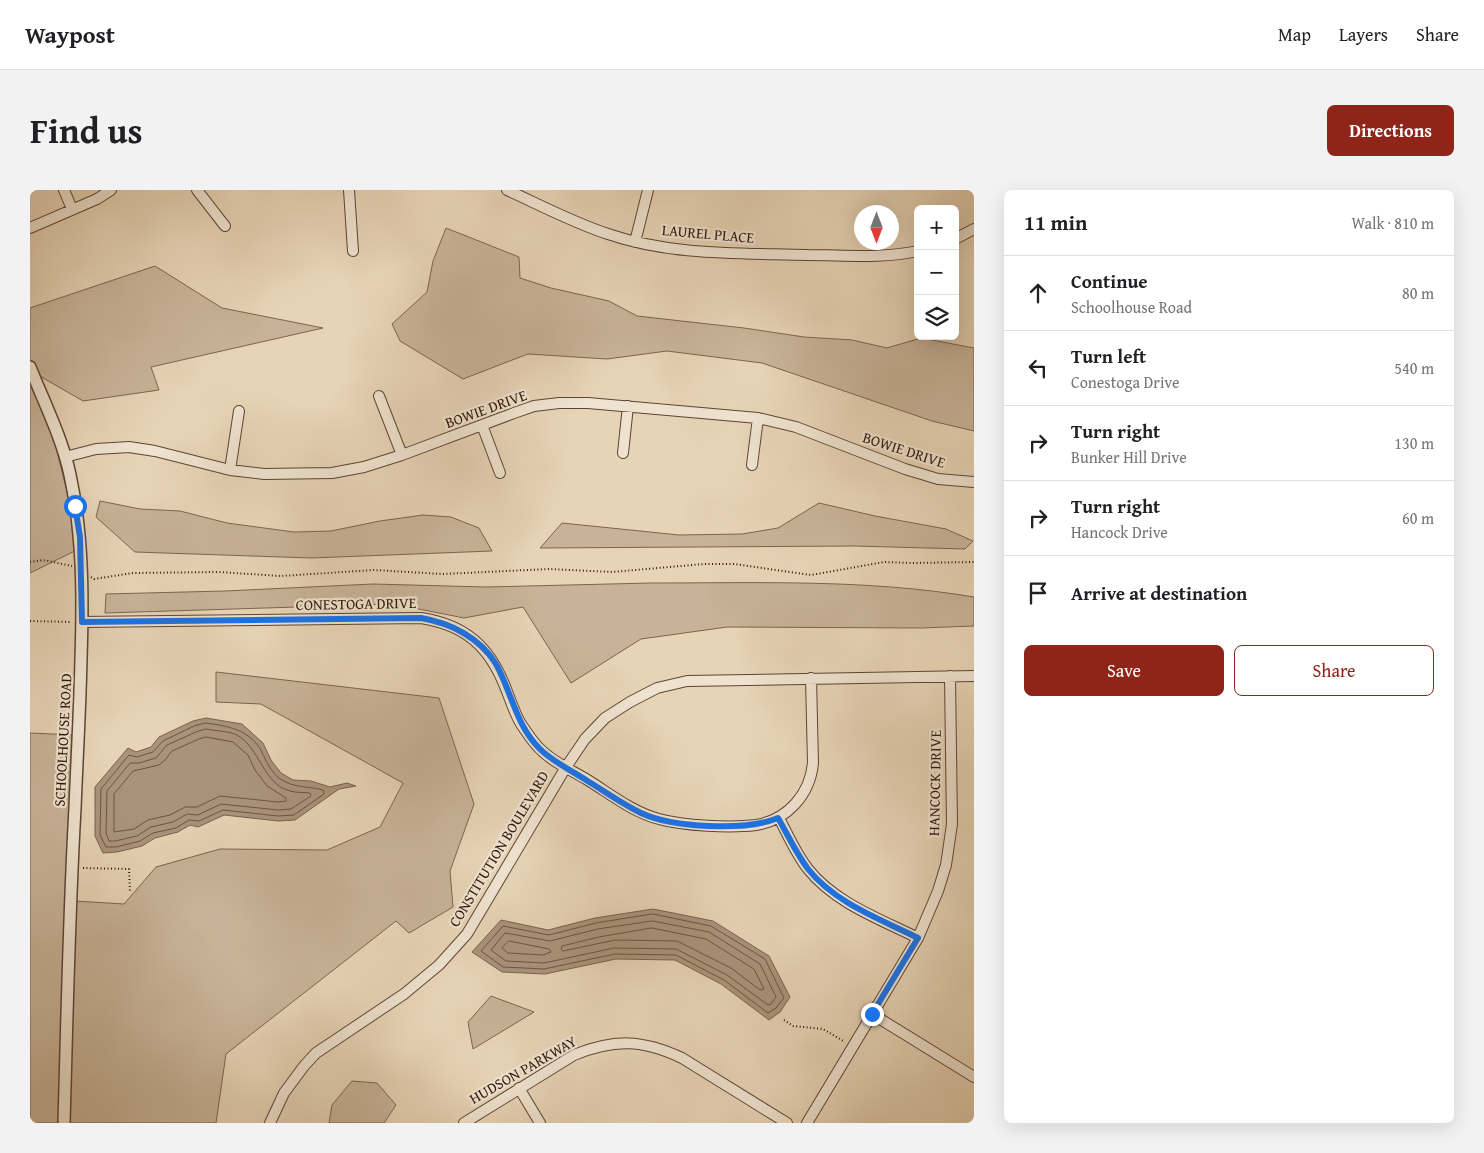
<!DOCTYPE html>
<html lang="en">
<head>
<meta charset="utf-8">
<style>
	:root { --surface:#fff; --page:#f2f2f2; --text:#202124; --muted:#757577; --line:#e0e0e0; --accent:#8f2418 }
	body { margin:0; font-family:"Gentium Book Plus",serif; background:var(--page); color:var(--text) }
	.controls { position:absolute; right:15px; top:15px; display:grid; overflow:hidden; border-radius:8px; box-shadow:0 5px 20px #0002 }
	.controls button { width:45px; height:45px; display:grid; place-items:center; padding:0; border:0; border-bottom:1px solid var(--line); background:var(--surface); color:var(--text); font:25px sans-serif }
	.compass { position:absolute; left:824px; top:15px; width:45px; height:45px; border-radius:50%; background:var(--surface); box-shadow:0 5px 20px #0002; rotate:180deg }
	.stop { position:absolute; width:15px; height:15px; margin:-11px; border:4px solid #1a73e8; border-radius:50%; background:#fff }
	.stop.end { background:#1a73e8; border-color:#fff; box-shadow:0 1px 5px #0008 }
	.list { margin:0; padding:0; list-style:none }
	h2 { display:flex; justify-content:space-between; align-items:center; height:65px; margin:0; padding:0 20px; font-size:21px }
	h2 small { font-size:16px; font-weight:400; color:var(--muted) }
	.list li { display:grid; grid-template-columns:32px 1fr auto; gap:15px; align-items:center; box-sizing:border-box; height:75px; padding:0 20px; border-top:1px solid var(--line) }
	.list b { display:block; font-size:19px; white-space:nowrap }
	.list p { margin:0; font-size:16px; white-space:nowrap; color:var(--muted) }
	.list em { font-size:16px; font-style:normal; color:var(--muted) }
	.actions { display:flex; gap:10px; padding:15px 20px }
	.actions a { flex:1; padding:11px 0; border:1px solid var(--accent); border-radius:8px; text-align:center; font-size:18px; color:var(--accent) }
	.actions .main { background:var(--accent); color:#fff }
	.icon { flex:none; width:28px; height:28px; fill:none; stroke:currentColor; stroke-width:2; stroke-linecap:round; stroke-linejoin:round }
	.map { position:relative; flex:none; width:944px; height:933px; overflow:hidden; border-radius:8px }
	header { display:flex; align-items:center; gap:30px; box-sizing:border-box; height:70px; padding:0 25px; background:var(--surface); border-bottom:1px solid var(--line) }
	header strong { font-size:24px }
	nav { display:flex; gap:28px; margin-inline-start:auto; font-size:18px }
	.intro { display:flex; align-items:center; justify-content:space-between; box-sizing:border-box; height:120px; padding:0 30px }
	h1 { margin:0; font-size:35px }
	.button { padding:12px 22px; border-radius:8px; background:var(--accent); color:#fff; font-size:18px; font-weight:700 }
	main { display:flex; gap:30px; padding:0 30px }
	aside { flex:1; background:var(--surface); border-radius:8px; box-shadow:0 5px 20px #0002 }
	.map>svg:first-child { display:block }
	.green { fill:#c8b398; stroke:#7c6450 }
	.water { fill:#a9937b; stroke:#79604d }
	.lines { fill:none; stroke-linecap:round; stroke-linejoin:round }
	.shore { stroke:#6c5442; stroke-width:1 }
	.minor-casing { stroke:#5e4434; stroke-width:12 }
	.tertiary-casing { stroke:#5e4434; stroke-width:14 }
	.path { stroke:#301408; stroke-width:2; stroke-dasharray:1 2.5; stroke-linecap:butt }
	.minor { stroke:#efe3d0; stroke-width:10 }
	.tertiary { stroke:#efe3d0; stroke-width:11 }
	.route { stroke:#1a73e8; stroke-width:6 }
	.labels { text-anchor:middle; stroke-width:4.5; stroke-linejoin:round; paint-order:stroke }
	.street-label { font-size:15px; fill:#301408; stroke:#efe3d0 }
</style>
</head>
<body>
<header>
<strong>Waypost</strong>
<nav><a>Map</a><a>Layers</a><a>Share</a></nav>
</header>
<div class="intro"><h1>Find us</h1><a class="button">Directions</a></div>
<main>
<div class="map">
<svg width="944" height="933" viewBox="0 0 944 933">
	<rect width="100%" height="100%" fill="#e7d4b6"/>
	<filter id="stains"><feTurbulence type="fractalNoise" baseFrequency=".004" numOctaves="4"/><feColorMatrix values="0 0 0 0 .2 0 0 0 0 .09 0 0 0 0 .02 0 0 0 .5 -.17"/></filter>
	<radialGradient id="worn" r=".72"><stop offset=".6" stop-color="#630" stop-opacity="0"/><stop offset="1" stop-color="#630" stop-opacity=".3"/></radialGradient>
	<path class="green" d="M 416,38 L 489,67 L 490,88 L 521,98 L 579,111 L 607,126 L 714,138 L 774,147 L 822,150 L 857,158 L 891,148 L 944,158 L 944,241 L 902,231 L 732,173 L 637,161 L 577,169 L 498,164 L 433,189 L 370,151 L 362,134 L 397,102 L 403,71 Z
		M 125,76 L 192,118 L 293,138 L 121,177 L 129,200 L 53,211 L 8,185 L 51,358 L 0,383 L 0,118 Z
		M 70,311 L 110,319 L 150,321 L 197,333 L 264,342 L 301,341 L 350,331 L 393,325 L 421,327 L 449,338 L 462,361 L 281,368 L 105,362 L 66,327 Z
		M 789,313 L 845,326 L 916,339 L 943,351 L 935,359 L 824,356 L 510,358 L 532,333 L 649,345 L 712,344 L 748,338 Z
		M 621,393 C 729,393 837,389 944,407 L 944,436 L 891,438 L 697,437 L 611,449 L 541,493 L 493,417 L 434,428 L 364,414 L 75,423 L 76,404 L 195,401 L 343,394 L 456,397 Z
		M 186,482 L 409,508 L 444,614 L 420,681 L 423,717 L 379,743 L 366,731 L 196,864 L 186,933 L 0,933 L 0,543 L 47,545 L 44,711 L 94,714 L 126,677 L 190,659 L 297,660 L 350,637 L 373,593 L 231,514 L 186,512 Z
		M 461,806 L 504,822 L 443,859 L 438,832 Z
		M 322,891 L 347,893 L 366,915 L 354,933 L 299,933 L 302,915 Z"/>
	<path class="water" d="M 176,528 L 212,534 L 233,553 L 241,570 L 251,583 L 263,590 L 281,591 L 300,597 L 317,593 L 326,596 L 309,599 L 265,630 L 248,631 L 194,625 L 168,637 L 160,635 L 148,642 L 125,648 L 112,656 L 87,662 L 73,663 L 65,646 L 65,597 L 98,558 L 106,562 L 121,557 L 129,547 L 163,531 Z
		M 623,719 L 683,731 L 739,766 L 760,807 L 750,822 L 739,830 L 691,794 L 645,770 L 586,769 L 515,784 L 472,782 L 442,762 L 471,730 L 518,740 L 565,728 Z"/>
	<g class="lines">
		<path class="shore" d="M 176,533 C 199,536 220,540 232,562 C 236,571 241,582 249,588 C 262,598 278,596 293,600 L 294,604 L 264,625 L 248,626 L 193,620 L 169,631 L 159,630 L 146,638 L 123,643 L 110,651 L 86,657 L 76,657 L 70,645 L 71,599 L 99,565 L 107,567 L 123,562 L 133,551 L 164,536 Z
			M 176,539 C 185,541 199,541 207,545 C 231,559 232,593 260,601 C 266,603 274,602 280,603 L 281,606 L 261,619 L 248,620 L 191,614 L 168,625 L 157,624 L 143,632 L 121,637 L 107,646 L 85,651 L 79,651 L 76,643 L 77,601 L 100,573 L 109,573 L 126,568 L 137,555 L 166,542 Z
			M 176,547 L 203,552 L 218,565 L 225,580 L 237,596 L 256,608 L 256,611 L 248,612 L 190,606 L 167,617 L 155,617 L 140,625 L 118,630 L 104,639 L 84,642 L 84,604 L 103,581 L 129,575 L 135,570 L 142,561 L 169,549 Z
			M 623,724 L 681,736 L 735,769 L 754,808 L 746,818 L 738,823 L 694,790 L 646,765 L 585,764 L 514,779 L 473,777 L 451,761 L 473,736 L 519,745 L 566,733 Z
			M 623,731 L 679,742 L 730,774 L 746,807 L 741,814 L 738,815 L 697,785 L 646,759 L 584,758 L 514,773 L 476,771 L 461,760 L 475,743 L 520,751 L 568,739 Z
			M 622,738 L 676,749 L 724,779 L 734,799 L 730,800 L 701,778 L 647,751 L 585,750 L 533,761 L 531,759 L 532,756 L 569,747 Z
			M 479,751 L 519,759 L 521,762 L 513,765 L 478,763 L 472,758 Z"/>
		<defs>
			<path id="minor" d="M 34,0 L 42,19
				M 167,0 L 195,36
				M 319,0 L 323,61
				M 477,0 C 510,15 544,33 578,44 C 642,66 712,63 778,65 C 814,65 852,69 888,61
				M 0,38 L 67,9 L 81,0
				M 925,49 L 944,39
				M 605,52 L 618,0
				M 349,206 L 372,265
				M 452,235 L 470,283
				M 593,263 L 598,216
				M 35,267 L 66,259 L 99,257 L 125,261 L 200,280 L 234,284 L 302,283 L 334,277 L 372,265 L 484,223 L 504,216 L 529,213 L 558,213 L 728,228 L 766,237 L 875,279 L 908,289 L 944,292
				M 722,275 L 728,228
				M 200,280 L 209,221
				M 52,432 L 391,428 C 436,435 460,457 476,499 C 481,511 485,526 493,537 C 498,544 503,552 509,558 C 521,571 541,580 556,589 C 579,603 602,622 629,629 C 653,636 702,638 726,635 C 757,630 780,605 783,573 L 781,488
				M 749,628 C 758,645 766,664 778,679 C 805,713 850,729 888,748
				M 842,824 L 944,887
				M 489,898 L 510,933
				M 240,933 L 254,903 L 274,876 L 286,863 L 374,804 L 409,775 L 437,744 L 536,577 L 555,549 L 575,528 L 600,512 L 627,498 L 657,491 L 944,486
				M 434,933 L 544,865 C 584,849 612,849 652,868 L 757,933
				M 777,933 L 888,748 L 908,701 L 916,675 L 922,634 L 920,486"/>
			<path id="tertiary" d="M 0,177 C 13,210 33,250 40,285 C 53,345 53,407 51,468 C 50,518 47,568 45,618 C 39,723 37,828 34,933"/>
		</defs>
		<use href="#minor" class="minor-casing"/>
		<use href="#tertiary" class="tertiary-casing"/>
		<path class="path" d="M 0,372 L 13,370 L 42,376
			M 61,387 L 64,389 L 103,383 L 188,382 L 251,386 L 344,380 L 413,384 L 519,379 L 582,382 L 674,374 L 704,374 L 781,385 L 854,372 L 883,373 L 944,372
			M 0,431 L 42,432
			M 53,678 L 99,679 L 100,702
			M 754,830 L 763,836 L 793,839 L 815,852"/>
		<use href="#minor" class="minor"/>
		<use href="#tertiary" class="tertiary"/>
	</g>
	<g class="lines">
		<path class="route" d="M 45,316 L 50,347 L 52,432 L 391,428 C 421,433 450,448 466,474 C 482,503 485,533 509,558 C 521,571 541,580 556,590 C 574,601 592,614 611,623 C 643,638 716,641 748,628 C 758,645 766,663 778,679 C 805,713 850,729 888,748 L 842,824"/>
	</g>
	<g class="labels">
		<g class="street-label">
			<text transform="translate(678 44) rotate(5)" y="5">LAUREL PLACE</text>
			<text transform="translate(456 219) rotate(-20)" y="5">BOWIE DRIVE</text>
			<text transform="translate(874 260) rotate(18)" y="5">BOWIE DRIVE</text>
			<text transform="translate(326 414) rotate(-1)" y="5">CONESTOGA DRIVE</text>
			<text transform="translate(33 550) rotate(-87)" y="5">SCHOOLHOUSE ROAD</text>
			<text transform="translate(905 593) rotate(-89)" y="5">HANCOCK DRIVE</text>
			<text transform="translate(469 659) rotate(-59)" y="5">CONSTITUTION BOULEVARD</text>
			<text transform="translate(493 880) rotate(-30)" y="5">HUDSON PARKWAY</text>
		</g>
	</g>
	<rect width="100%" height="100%" filter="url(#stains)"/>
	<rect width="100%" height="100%" fill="url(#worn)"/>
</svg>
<div class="controls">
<button>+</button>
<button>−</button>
<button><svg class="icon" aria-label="layers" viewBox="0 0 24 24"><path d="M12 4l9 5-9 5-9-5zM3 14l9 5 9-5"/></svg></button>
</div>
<svg class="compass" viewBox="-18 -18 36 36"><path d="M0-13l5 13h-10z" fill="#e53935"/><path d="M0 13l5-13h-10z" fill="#757577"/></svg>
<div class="stop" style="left:45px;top:316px"></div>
<div class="stop end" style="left:842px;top:824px"></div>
</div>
<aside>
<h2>11 min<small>Walk · 810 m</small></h2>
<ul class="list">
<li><svg class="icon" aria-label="ahead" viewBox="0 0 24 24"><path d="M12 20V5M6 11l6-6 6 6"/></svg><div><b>Continue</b><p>Schoolhouse Road</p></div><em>80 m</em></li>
<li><svg class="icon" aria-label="left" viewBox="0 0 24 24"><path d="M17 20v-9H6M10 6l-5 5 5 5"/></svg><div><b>Turn left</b><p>Conestoga Drive</p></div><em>540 m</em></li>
<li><svg class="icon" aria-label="right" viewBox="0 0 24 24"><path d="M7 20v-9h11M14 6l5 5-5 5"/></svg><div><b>Turn right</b><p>Bunker Hill Drive</p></div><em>130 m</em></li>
<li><svg class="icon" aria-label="right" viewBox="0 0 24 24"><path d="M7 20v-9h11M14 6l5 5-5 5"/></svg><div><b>Turn right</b><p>Hancock Drive</p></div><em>60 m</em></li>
<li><svg class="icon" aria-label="arrive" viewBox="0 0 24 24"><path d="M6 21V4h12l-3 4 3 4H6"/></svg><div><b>Arrive at destination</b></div></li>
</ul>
<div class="actions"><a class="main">Save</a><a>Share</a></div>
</aside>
</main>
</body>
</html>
